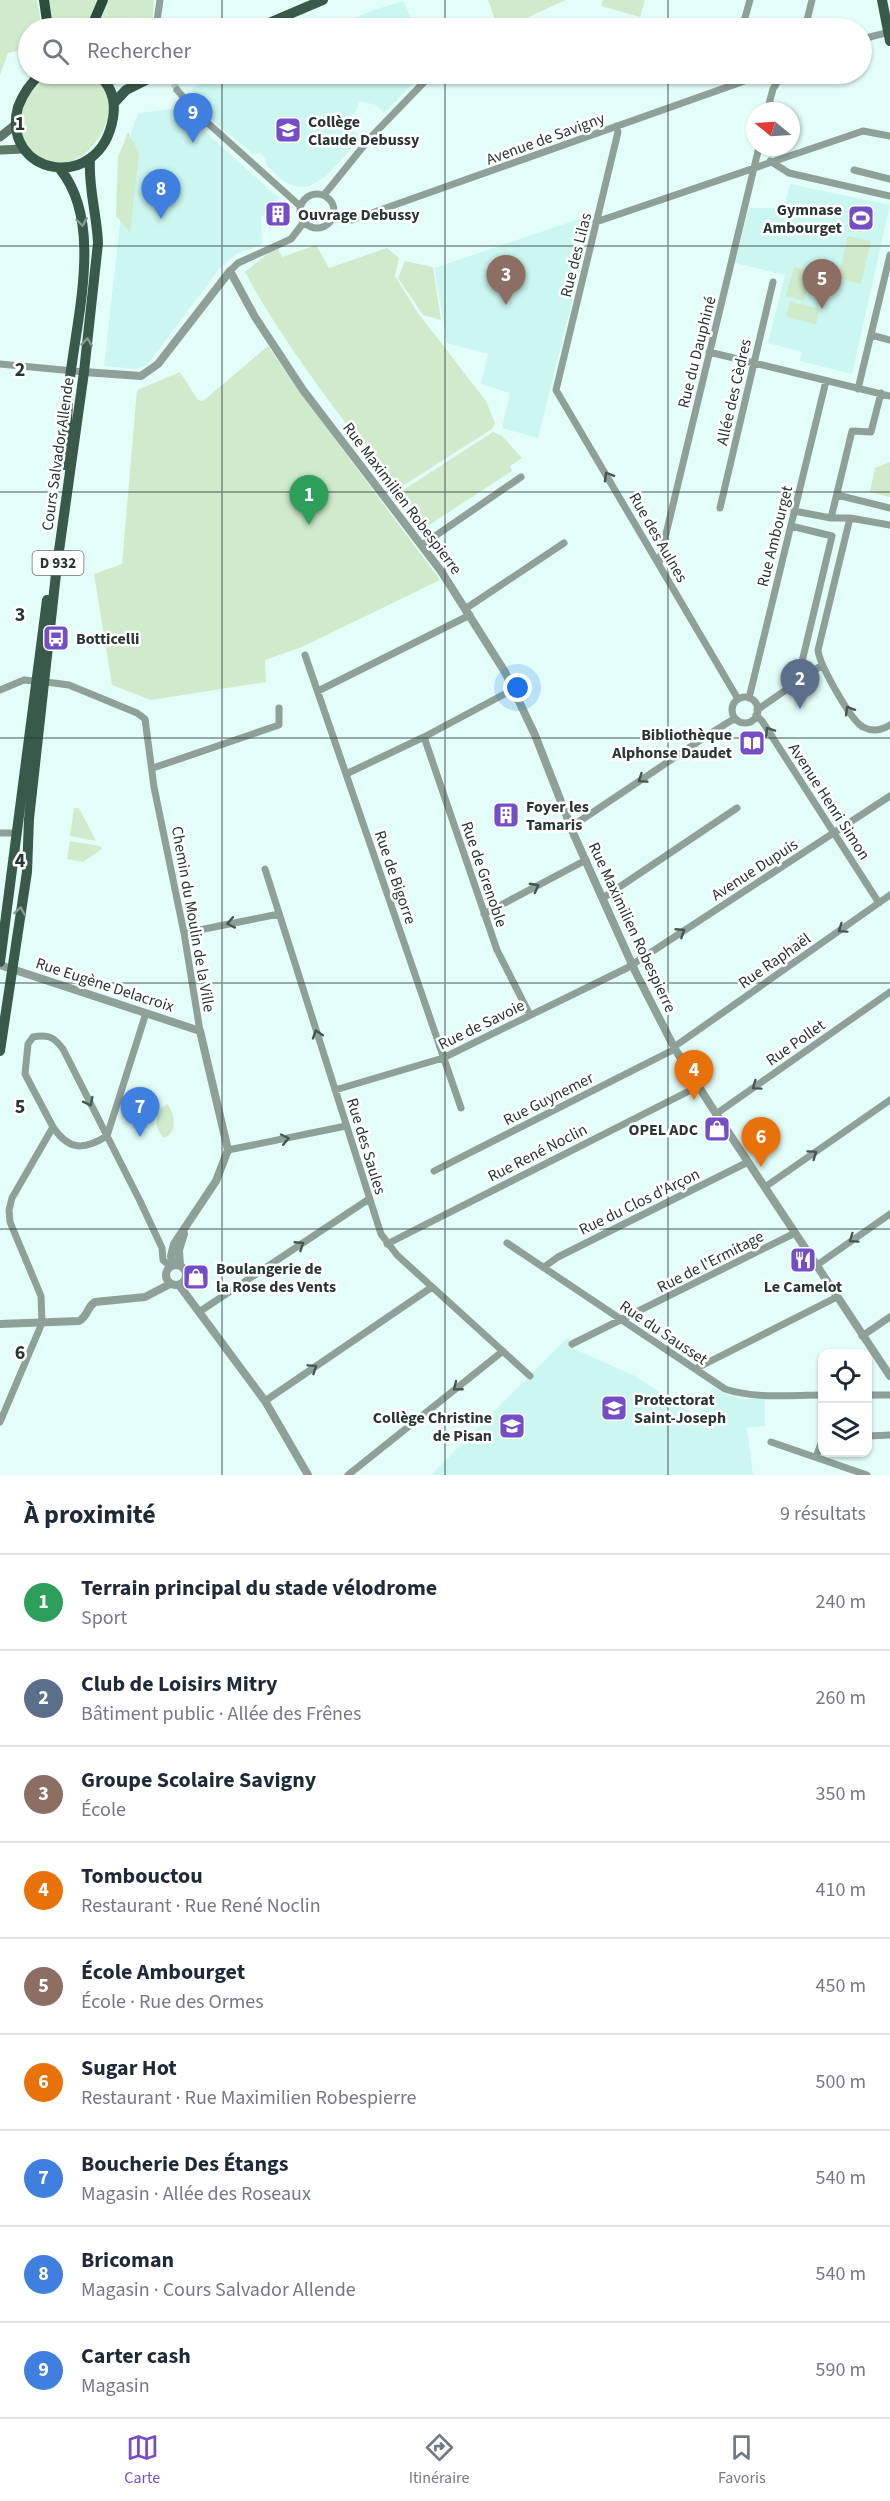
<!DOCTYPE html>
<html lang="fr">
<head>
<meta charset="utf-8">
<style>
	:root { --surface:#fff; --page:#f2f2f3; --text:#1f2937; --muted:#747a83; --line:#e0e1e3; --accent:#734ec7 }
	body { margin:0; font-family:"Source Sans 3",sans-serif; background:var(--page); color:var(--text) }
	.controls { position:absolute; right:18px; bottom:18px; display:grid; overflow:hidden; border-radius:12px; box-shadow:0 2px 4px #0004 }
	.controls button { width:54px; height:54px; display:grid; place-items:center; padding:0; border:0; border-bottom:2px solid var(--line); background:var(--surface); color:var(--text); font:30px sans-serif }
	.compass { position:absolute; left:746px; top:102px; width:54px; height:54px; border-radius:50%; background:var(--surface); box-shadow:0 2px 4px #0004; rotate:288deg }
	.you { position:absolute; left:518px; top:688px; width:21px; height:21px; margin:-15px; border:4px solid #fff; border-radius:50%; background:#1a73e8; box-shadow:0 0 0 9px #1a73e833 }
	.badge { display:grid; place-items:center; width:39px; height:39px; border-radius:50%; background:var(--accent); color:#fff; font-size:20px; font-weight:700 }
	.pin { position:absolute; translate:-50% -50px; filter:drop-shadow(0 2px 3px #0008) }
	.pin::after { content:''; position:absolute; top:32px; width:21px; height:18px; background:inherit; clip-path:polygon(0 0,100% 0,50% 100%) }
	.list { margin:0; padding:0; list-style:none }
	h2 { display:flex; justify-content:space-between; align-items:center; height:78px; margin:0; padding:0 24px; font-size:26px }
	h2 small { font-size:20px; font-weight:400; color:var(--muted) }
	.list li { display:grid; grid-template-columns:39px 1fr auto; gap:18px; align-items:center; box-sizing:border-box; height:96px; padding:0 24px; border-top:2px solid var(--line) }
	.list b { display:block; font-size:22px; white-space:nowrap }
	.list p { margin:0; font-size:20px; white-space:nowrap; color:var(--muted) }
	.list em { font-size:20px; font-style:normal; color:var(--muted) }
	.icon { flex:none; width:33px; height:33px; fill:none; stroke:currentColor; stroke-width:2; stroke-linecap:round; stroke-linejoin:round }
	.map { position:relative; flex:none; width:890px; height:1475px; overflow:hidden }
	.search { position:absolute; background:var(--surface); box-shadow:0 2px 4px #0004; left:18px; right:18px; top:18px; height:66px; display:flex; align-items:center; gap:15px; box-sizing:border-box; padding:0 21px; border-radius:33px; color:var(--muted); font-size:22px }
	.sheet { height:942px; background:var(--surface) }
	nav { display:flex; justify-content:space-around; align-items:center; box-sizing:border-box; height:84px; border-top:2px solid var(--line); background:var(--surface); font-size:16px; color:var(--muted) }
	nav a { display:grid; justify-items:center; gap:3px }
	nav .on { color:var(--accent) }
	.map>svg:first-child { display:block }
	.built { fill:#cbf7f0 }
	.green { fill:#d0ebcb }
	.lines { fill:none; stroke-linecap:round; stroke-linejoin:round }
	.minor-tunnel { stroke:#bed6d1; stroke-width:7; stroke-dasharray:7 3.5; stroke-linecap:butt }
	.minor { stroke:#8ea097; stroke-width:7 }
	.tertiary { stroke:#8ea097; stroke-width:8 }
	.secondary { stroke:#5d7769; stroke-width:9 }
	.primary { stroke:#39594a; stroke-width:10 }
	.trunk { stroke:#2a4d3d; stroke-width:10 }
	.oneway { stroke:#889b92 }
	.oneway2 { stroke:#475651 }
	.grid { fill:none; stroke:#293633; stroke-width:1.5; stroke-opacity:0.55 }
	.labels { text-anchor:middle; stroke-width:5; stroke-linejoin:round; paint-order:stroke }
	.shield { fill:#fff; stroke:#697270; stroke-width:1.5 }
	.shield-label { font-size:15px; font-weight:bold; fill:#293633 }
	.poi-label { font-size:16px; font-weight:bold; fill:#293633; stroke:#fff; text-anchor:start }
	.street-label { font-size:16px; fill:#293633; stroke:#fff }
	.grid-label { font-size:20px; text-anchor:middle; font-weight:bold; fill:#293633; stroke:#fff; stroke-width:5; stroke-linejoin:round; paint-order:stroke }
</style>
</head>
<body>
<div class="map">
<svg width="890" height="1475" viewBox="0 0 890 1475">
	<rect width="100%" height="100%" fill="#e3fef9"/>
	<path class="built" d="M 403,1 L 416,28 L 331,28 L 374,10 Z
		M 225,74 L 423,74 L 384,113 L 376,105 L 359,101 L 357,110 L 344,123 L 361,138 L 325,177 L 310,186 L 300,187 L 288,184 L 282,180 L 267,166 L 265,158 L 260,153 L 253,154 L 204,113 L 192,88 Z
		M 171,109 L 186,115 L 279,198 L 261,218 L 262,244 L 236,254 L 219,269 L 147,365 L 137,369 L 104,366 L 128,153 L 132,129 L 139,113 Z
		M 790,184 L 890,205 L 852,374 L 800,361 L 802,352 L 768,343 L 785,275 L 735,263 L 749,208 L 784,208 Z
		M 594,214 L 538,438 L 502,428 L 510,393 L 481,384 L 488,354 L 447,343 L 434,268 Z
		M 568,1337 L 574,1349 L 635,1376 L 697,1417 L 713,1387 L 724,1394 L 741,1399 L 765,1399 L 765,1426 L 747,1428 L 753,1475 L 431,1475 Z"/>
	<path class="green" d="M 0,0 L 37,0 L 42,28 L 28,28 L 28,49 L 8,53 L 0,75 Z
		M 48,0 L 99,0 L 87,28 L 53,28 Z
		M 109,0 L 154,0 L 152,28 L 97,28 Z
		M 488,0 L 566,0 L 504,28 L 498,28 Z
		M 603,0 L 645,0 L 640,17 L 601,6 Z
		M 54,74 C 64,74 76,71 86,74 C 146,90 78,206 28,147 C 8,122 29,85 54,74 Z
		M 128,132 L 139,153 L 130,233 L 116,216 L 118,157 Z
		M 848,236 L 871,241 L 861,284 L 838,278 Z
		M 316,245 L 329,268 L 387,248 L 399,258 L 395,276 L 418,313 L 486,401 L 495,423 L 492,429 L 393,492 L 389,489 L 392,484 C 340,415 286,348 245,272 L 277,246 L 282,257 Z
		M 405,261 L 433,267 L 441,320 L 423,315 L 398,278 Z
		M 794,267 L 812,272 L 804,301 L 786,296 Z
		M 790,301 L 820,309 L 816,324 L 786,317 Z
		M 268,346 L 297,388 L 440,580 L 302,647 L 265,660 L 266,682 L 151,700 L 112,685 L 94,574 L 122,564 L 137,390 L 180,372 L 198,400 L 203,401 Z
		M 493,432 L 502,436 L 522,458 L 510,466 L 512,471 L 420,531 L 394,496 Z
		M 890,462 L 890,497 L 870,492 L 875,468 Z
		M 74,808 L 79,808 L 96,841 L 70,836 Z
		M 70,841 L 100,846 L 102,849 L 83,862 L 67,859 Z
		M 167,1104 C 175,1114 178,1132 164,1138 C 155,1130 155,1118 161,1108 Z"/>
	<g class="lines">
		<path class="minor-tunnel" d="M 170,74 L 177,90"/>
		<path class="minor" d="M 156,28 L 160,0
			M 453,28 L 457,24 L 467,22 L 479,28
			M 742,28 L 750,0
			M 805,28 L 812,0
			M 862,39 L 890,32
			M 177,90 L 200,116 L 300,206
			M 767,111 L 773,89 L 778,81 L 776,74
			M 616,126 L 618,132 L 556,390 L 738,699
			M 770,161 L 789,173 L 890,196
			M 854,170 L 890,179
			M300 211a17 17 0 1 1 34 0a17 17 0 1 1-34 0Z
			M 324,195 L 370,138 L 432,74
			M 333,219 L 352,220 L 764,74
			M 596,222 L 863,131 L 890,136
			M 230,271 L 238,263 L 291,239 L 304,222
			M 871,335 L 890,340
			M 709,352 L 890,396
			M 0,364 L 84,372
			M 858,389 L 890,255
			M 837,495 L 890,508
			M 720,508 L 773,282
			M 794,511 L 831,518 L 850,518
			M 831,518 L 852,431 L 871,432 L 881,393
			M 890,525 L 850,518 L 818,650 C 819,664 851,721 863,727 C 872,732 882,730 890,725
			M 791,526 L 832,536 L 801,666 L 807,677
			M 422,545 L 521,477
			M 659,563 L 759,147
			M 465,609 L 564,543
			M 305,655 L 461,1108
			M 0,690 L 24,680 L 54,683 L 69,685 L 137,713 L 145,719 L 154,787 L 184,933 L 200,1031
			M 318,691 L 470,615
			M732 710a13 13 0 1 1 26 0a13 13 0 1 1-26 0Z
			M 749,698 L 826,381
			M 757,710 L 822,665
			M 756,715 L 762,721 L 879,903
			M 424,737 L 497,950 L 530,1015
			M 153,768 L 279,725 L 279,708
			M 346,774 L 424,737 L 514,689
			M 571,827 L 708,735 L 732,720 L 737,720
			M 0,833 L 18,833
			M 265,869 L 381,1234 L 397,1255 L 530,1376
			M 603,898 L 737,808
			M 484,914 L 586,860
			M 184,933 L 279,914
			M 674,1047 L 890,895
			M 335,1090 L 443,1058 L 627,968 L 890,796
			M 716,1114 L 890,992
			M 53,1127 C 69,1151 84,1150 107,1136 L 146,1013
			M 228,1150 L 346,1126
			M 434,1171 L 675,1049
			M 765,1187 L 890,1100
			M 507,1243 L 725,1389 C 755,1399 791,1395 822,1395
			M 387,1244 L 699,1086
			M 817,1265 L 890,1214
			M 544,1267 L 558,1257 L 748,1162
			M 199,1312 L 369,1199
			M 862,1336 L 890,1317
			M 572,1344 L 795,1233
			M 695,1369 L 837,1297
			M 868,1395 L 890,1395
			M 265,1401 L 432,1287
			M 0,1422 L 42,1323 L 41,1296 L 10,1222 L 9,1210 L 12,1198 L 53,1127 L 25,1074 L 28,1044 L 33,1037 C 48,1034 54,1037 63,1049 L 140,1201 L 162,1248 L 163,1260 L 170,1266
			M 868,1436 L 890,1435
			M 771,1442 L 867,1475
			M 816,1457 L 822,1441
			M 348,1475 L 503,1351"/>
		<path class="tertiary" d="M 84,372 L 141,376 L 158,364 L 230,271 L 255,317 L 303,390 L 441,571 L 505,672 L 535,735 L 574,835 L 635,971 L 675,1049 L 711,1106 L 890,1376
			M 0,965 L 200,1031 L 228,1150 L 216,1181 L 174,1244 L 171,1256 L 173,1265
			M166 1275a10 10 0 1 1 20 0a10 10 0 1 1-20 0Z
			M 180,1266 L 179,1250 L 184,1234
			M 179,1285 L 265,1401 L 308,1475
			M 0,1324 L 79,1321 C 88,1316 87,1307 95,1302 L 145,1297 L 170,1284"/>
		<path class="secondary" d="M 0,137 L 15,125
			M 0,150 L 23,149"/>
		<path class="primary" d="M 882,0 L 890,41
			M 257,28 L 323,0
			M 41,74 C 30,83 23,94 18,107 C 0,175 100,195 113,118 C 116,100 111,85 97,74
			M 105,80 L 117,79 L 130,74
			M 114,103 L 126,90 L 158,74
			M 60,169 C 105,224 75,322 69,387 C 67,413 67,439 64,465
			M 0,962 L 47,600
			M 0,1051 L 27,872 L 29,819 L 57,565 L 84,372 L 98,243 C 97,215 88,187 90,159"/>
		<path class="trunk" d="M 44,0 L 48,28
			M 91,28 L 103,0"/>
	</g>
	<defs><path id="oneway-chevron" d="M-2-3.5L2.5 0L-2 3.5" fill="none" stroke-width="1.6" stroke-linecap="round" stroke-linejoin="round" transform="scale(1.5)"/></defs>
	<g class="oneway">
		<use href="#oneway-chevron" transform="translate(82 222) rotate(82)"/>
		<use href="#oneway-chevron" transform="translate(87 342) rotate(-84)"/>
		<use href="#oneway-chevron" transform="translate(20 911) rotate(-81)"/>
	</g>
	<g class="oneway2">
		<use href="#oneway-chevron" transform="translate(608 476) rotate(-120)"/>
		<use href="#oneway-chevron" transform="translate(849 710) rotate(-121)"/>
		<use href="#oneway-chevron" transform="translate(769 731) rotate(-123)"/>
		<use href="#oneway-chevron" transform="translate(642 779) rotate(146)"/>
		<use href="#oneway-chevron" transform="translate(535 887) rotate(-28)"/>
		<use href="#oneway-chevron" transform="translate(231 923) rotate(169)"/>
		<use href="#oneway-chevron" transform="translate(842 929) rotate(145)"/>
		<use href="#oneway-chevron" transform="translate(681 932) rotate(-33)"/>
		<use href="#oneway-chevron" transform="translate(317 1034) rotate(-108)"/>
		<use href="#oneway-chevron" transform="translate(756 1086) rotate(145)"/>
		<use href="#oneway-chevron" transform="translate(89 1102) rotate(63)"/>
		<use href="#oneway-chevron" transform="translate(285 1139) rotate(-12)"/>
		<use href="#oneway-chevron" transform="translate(813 1154) rotate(-35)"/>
		<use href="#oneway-chevron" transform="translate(853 1239) rotate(145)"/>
		<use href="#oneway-chevron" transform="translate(300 1245) rotate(-33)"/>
		<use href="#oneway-chevron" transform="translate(313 1368) rotate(-34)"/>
		<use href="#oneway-chevron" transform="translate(457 1387) rotate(141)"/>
	</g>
	<path class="grid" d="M 222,0 L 222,28M 445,0 L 445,28M 668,0 L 668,28M 222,74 L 222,1475M 445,74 L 445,1475M 668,74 L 668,1475M 0,246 L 890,246M 0,492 L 890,492M 0,738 L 890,738M 0,983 L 890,983M 0,1229 L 890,1229"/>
	<defs>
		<symbol id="school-square" viewBox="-11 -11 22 22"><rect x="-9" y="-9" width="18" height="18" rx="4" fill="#734ec7" stroke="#fff"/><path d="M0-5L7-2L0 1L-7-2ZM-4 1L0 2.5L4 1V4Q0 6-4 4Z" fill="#fff"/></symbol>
		<symbol id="building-square" viewBox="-11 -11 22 22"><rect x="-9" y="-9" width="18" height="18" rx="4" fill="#734ec7" stroke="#fff"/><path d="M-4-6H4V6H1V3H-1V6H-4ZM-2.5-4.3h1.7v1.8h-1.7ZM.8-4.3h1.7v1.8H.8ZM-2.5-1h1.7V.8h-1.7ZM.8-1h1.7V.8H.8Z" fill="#fff"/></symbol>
		<symbol id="stadium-square" viewBox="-11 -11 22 22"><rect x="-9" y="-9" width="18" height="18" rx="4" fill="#734ec7" stroke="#fff"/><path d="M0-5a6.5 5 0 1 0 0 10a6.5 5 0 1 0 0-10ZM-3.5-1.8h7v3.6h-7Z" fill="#fff"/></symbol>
		<symbol id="bus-square" viewBox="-11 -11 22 22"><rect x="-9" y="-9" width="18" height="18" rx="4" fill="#734ec7" stroke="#fff"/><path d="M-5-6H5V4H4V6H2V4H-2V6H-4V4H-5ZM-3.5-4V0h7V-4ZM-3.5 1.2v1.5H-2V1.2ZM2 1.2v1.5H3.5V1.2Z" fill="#fff"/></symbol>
		<symbol id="library-square" viewBox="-11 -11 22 22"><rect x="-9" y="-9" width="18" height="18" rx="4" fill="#734ec7" stroke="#fff"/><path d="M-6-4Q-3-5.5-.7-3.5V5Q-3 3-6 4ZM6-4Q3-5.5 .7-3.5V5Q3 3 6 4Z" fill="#fff"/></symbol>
		<symbol id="shop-square" viewBox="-11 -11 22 22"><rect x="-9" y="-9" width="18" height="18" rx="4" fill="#734ec7" stroke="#fff"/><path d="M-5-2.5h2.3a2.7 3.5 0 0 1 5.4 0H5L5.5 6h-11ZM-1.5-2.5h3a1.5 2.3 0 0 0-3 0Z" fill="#fff"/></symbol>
		<symbol id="restaurant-square" viewBox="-11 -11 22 22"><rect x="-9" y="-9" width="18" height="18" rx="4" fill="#734ec7" stroke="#fff"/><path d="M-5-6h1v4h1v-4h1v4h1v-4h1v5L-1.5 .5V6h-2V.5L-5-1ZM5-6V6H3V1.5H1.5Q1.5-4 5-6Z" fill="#fff"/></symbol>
	</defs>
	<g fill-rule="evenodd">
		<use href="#school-square" x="273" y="115" width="30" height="30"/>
		<use href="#building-square" x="263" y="199" width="30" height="30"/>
		<use href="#stadium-square" x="846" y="203" width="30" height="30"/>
		<use href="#bus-square" x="41" y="623" width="30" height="30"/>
		<use href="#library-square" x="737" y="728" width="30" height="30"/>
		<use href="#building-square" x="491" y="800" width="30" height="30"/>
		<use href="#shop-square" x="702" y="1114" width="30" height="30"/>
		<use href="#restaurant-square" x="788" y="1245" width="30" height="30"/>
		<use href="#shop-square" x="181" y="1262" width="30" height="30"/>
		<use href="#school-square" x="599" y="1393" width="30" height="30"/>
		<use href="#school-square" x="497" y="1411" width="30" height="30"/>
	</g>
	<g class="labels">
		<rect class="shield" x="32.5" y="551" width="51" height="24" rx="4.5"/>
		<g class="shield-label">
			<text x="58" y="568">D 932</text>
		</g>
		<g class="poi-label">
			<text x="308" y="127">Collège<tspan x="308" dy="18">Claude Debussy</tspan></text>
			<text x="842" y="215" text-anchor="end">Gymnase<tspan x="842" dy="18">Ambourget</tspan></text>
			<text x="298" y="220">Ouvrage Debussy</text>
			<text x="76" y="644">Botticelli</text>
			<text x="732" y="740" text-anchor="end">Bibliothèque<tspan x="732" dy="18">Alphonse Daudet</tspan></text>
			<text x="526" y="812">Foyer les<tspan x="526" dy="18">Tamaris</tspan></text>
			<text x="698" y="1135" text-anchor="end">OPEL ADC</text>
			<text x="216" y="1274">Boulangerie de<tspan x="216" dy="18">la Rose des Vents</tspan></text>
			<text x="803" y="1292" text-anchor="middle">Le Camelot</text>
			<text x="634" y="1405">Protectorat<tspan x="634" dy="18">Saint-Joseph</tspan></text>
			<text x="492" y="1423" text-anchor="end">Collège Christine<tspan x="492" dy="18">de Pisan</tspan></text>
		</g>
		<g class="street-label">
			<text transform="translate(545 138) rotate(-20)" y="6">Avenue de Savigny</text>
			<text transform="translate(575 255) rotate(-76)" y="6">Rue des Lilas</text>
			<text transform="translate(696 352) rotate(-76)" y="6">Rue du Dauphiné</text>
			<text transform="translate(733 392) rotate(-77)" y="6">Allée des Cèdres</text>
			<text transform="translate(57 454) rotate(-82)" y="6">Cours Salvador Allende</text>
			<text transform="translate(403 498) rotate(53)" y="6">Rue Maximilien Robespierre</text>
			<text transform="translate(774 536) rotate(-76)" y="6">Rue Ambourget</text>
			<text transform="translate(659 537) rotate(60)" y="6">Rue des Aulnes</text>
			<text transform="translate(830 801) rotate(57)" y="6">Avenue Henri Simon</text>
			<text transform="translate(754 869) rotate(-33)" y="6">Avenue Dupuis</text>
			<text transform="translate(485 874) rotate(71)" y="6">Rue de Grenoble</text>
			<text transform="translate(396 877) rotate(71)" y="6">Rue de Bigorre</text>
			<text transform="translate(194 919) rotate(80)" y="6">Chemin du Moulin de la Ville</text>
			<text transform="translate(633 927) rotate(65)" y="6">Rue Maximilien Robespierre</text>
			<text transform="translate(774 960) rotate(-35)" y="6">Rue Raphaël</text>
			<text transform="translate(105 984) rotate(18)" y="6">Rue Eugène Delacroix</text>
			<text transform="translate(481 1024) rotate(-26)" y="6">Rue de Savoie</text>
			<text transform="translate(795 1042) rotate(-35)" y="6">Rue Pollet</text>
			<text transform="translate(548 1098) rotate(-27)" y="6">Rue Guynemer</text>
			<text transform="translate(367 1146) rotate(73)" y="6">Rue des Saules</text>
			<text transform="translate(537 1152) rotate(-27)" y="6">Rue René Noclin</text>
			<text transform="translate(639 1201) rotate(-26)" y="6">Rue du Clos d'Arçon</text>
			<text transform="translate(710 1261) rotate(-27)" y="6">Rue de l'Ermitage</text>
			<text transform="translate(664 1332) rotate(34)" y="6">Rue du Sausset</text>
		</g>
	</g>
	<g class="grid-label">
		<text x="20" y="130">1</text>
		<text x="20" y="376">2</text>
		<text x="20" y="621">3</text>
		<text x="20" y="867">4</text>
		<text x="20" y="1113">5</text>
		<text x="20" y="1359">6</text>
	</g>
</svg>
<div class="controls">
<button><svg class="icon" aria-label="locate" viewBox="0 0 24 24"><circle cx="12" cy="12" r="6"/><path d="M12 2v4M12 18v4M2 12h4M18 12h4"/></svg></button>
<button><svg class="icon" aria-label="layers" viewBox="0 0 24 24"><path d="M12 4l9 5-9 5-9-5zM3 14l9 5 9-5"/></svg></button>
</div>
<svg class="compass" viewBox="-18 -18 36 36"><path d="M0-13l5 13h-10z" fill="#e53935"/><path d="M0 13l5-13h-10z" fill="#747a83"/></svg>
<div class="you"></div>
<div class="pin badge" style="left:309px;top:525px;background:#2e9e5b">1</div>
<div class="pin badge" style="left:800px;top:709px;background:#5c6f8a">2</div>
<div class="pin badge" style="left:506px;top:305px;background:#8d6e63">3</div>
<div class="pin badge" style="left:694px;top:1100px;background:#e8710a">4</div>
<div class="pin badge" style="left:822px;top:309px;background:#8d6e63">5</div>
<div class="pin badge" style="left:761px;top:1167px;background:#e8710a">6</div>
<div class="pin badge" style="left:140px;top:1137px;background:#3f7fe0">7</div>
<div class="pin badge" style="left:161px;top:219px;background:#3f7fe0">8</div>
<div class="pin badge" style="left:193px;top:143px;background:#3f7fe0">9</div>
<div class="search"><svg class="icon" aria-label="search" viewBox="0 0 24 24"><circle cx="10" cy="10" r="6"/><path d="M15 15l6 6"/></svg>Rechercher</div>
</div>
<section class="sheet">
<h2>À proximité<small>9 résultats</small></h2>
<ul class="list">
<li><span class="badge" style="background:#2e9e5b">1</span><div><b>Terrain principal du stade vélodrome</b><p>Sport</p></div><em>240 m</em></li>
<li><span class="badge" style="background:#5c6f8a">2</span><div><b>Club de Loisirs Mitry</b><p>Bâtiment public · Allée des Frênes</p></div><em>260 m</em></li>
<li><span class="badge" style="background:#8d6e63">3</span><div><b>Groupe Scolaire Savigny</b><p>École</p></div><em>350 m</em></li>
<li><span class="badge" style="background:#e8710a">4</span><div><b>Tombouctou</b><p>Restaurant · Rue René Noclin</p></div><em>410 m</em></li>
<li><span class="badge" style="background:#8d6e63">5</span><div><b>École Ambourget</b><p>École · Rue des Ormes</p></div><em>450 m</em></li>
<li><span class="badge" style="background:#e8710a">6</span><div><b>Sugar Hot</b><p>Restaurant · Rue Maximilien Robespierre</p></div><em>500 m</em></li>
<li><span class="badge" style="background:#3f7fe0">7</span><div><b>Boucherie Des Étangs</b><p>Magasin · Allée des Roseaux</p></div><em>540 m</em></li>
<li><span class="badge" style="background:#3f7fe0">8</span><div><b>Bricoman</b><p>Magasin · Cours Salvador Allende</p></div><em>540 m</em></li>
<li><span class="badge" style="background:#3f7fe0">9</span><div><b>Carter cash</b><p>Magasin</p></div><em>590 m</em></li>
</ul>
</section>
<nav>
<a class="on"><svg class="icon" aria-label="map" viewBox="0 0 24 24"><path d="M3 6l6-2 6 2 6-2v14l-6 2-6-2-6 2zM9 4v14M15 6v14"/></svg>Carte</a>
<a><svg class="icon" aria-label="directions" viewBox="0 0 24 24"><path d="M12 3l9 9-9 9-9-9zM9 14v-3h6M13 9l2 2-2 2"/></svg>Itinéraire</a>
<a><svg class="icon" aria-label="saved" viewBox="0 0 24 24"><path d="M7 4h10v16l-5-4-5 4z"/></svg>Favoris</a>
</nav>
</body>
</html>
